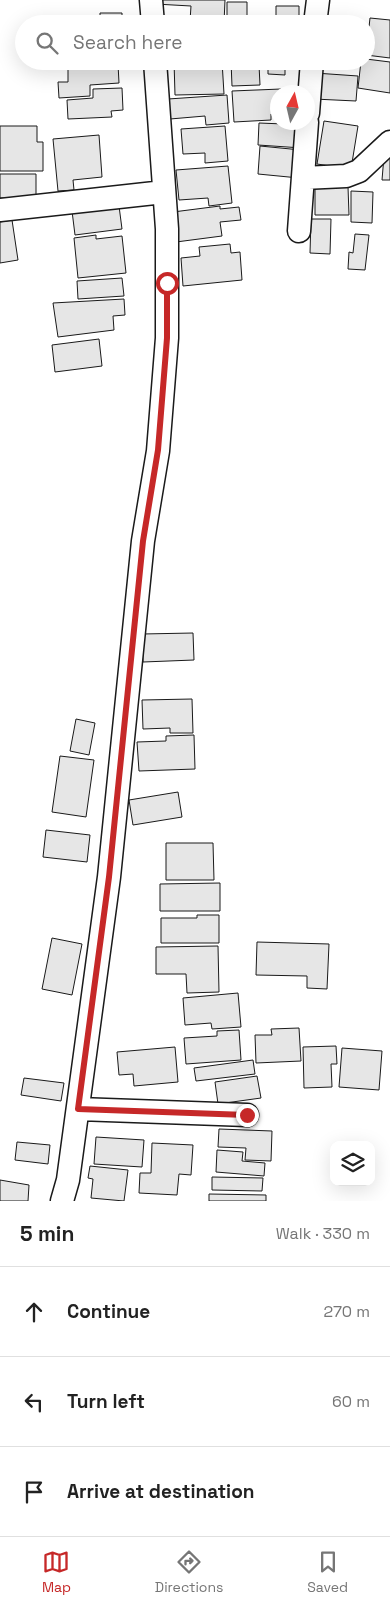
<!DOCTYPE html>
<html lang="en">
<head>
<meta charset="utf-8">
<style>
	:root { --surface:#fff; --page:#f2f2f2; --text:#222; --muted:#767676; --line:#e0e0e0; --accent:#c62828 }
	body { margin:0; font-family:"Space Grotesk",sans-serif; background:var(--page); color:var(--text) }
	.controls { position:absolute; right:15px; bottom:15px; display:grid; overflow:hidden; border-radius:10px; box-shadow:0 5px 20px #0002 }
	.controls button { width:45px; height:45px; display:grid; place-items:center; padding:0; border:0; border-bottom:1px solid var(--line); background:var(--surface); color:var(--text); font:25px sans-serif }
	.compass { position:absolute; left:270px; top:85px; width:45px; height:45px; border-radius:50%; background:var(--surface); box-shadow:0 5px 20px #0002; rotate:8deg }
	.stop { position:absolute; width:15px; height:15px; margin:-11px; border:4px solid #c62828; border-radius:50%; background:#fff }
	.stop.end { background:#c62828; border-color:#fff; box-shadow:0 1px 5px #0008 }
	.list { margin:0; padding:0; list-style:none }
	h2 { display:flex; justify-content:space-between; align-items:center; height:65px; margin:0; padding:0 20px; font-size:21px }
	h2 small { font-size:16px; font-weight:400; color:var(--muted) }
	.list li { display:grid; grid-template-columns:32px 1fr auto; gap:15px; align-items:center; box-sizing:border-box; height:90px; padding:0 20px; border-top:1px solid var(--line) }
	.list b { display:block; font-size:19px; white-space:nowrap }
	.list em { font-size:16px; font-style:normal; color:var(--muted) }
	.icon { flex:none; width:28px; height:28px; fill:none; stroke:currentColor; stroke-width:2; stroke-linecap:round; stroke-linejoin:round }
	.map { position:relative; flex:none; width:390px; height:1201px; overflow:hidden }
	.search { position:absolute; background:var(--surface); box-shadow:0 5px 20px #0002; left:15px; right:15px; top:15px; height:55px; display:flex; align-items:center; gap:12px; box-sizing:border-box; padding:0 18px; border-radius:28px; color:var(--muted); font-size:19px }
	.sheet { height:335px; background:var(--surface) }
	nav { display:flex; justify-content:space-around; align-items:center; box-sizing:border-box; height:70px; border-top:1px solid var(--line); background:var(--surface); font-size:14px; color:var(--muted) }
	nav a { display:grid; justify-items:center; gap:2px }
	nav .on { color:var(--accent) }
	.map>svg:first-child { display:block }
	.building { fill:#e6e6e6; stroke:#1a1a1a }
	.lines { fill:none; stroke-linecap:round; stroke-linejoin:round }
	.minor-casing { stroke:#1a1a1a; stroke-width:25 }
	.minor { stroke:#fff; stroke-width:22 }
	.route { stroke:#c62828; stroke-width:6 }
</style>
</head>
<body>
<div class="map">
<svg width="390" height="1201" viewBox="0 0 390 1201">
	<rect width="100%" height="100%" fill="#fff"/>
	<path class="building" d="M 156,0 L 225,0 L 224,23 L 190,21 L 191,6 L 155,4 Z
		M 227,2 L 247,2 L 247,24 L 227,24 Z
		M 276,6 L 299,6 L 299,24 L 251,24 L 251,17 L 276,17 Z
		M 100,13 L 122,13 L 122,24 L 100,24 Z
		M 370,18 L 390,20 L 390,58 L 366,55 Z
		M 366,59 L 390,62 L 390,93 L 358,88 L 361,61 L 366,61 Z
		M 174,61 L 222,61 L 224,94 L 175,95 Z
		M 231,61 L 248,61 L 248,65 L 259,65 L 260,85 L 232,86 Z
		M 268,61 L 285,61 L 285,75 L 268,74 Z
		M 118,64 L 119,83 L 90,85 L 90,96 L 59,98 L 58,82 L 68,82 L 68,67 Z
		M 315,73 L 358,76 L 356,101 L 314,99 Z
		M 122,88 L 123,110 L 111,111 L 112,117 L 68,119 L 67,100 L 93,98 L 93,89 Z
		M 281,89 L 281,92 L 278,92 L 278,113 L 271,114 L 271,120 L 234,122 L 232,91 Z
		M 227,95 L 229,123 L 206,125 L 205,116 L 170,119 L 168,99 Z
		M 324,121 L 358,126 L 351,169 L 317,164 Z
		M 284,122 L 303,122 L 302,148 L 258,145 L 259,123 L 284,124 Z
		M 0,126 L 37,126 L 37,142 L 43,142 L 43,171 L 0,171 Z
		M 225,126 L 228,161 L 205,163 L 205,153 L 183,154 L 181,129 Z
		M 99,135 L 102,177 L 73,180 L 74,190 L 58,191 L 53,139 Z
		M 260,146 L 301,150 L 299,178 L 258,174 Z
		M 384,156 L 390,156 L 390,180 L 382,180 Z
		M 228,166 L 232,203 L 209,206 L 208,198 L 179,200 L 176,170 Z
		M 0,174 L 36,174 L 36,198 L 0,198 Z
		M 348,187 L 349,215 L 315,215 L 315,188 Z
		M 351,191 L 373,192 L 372,223 L 351,222 Z
		M 119,206 L 122,229 L 75,235 L 72,211 Z
		M 220,206 L 220,209 L 239,207 L 241,220 L 220,222 L 222,236 L 176,242 L 173,212 Z
		M 311,219 L 331,219 L 330,254 L 310,253 Z
		M 12,220 L 18,260 L 0,263 L 0,222 Z
		M 355,234 L 369,235 L 365,270 L 348,269 L 349,252 L 353,253 Z
		M 96,235 L 96,239 L 122,236 L 126,273 L 78,278 L 74,238 Z
		M 230,244 L 231,253 L 240,252 L 242,280 L 183,286 L 181,258 L 200,256 L 199,247 Z
		M 122,278 L 124,296 L 78,299 L 77,281 Z
		M 124,299 L 125,315 L 113,316 L 114,330 L 58,337 L 53,303 Z
		M 99,339 L 102,366 L 55,372 L 52,345 Z
		M 193,633 L 194,660 L 143,662 L 142,634 Z
		M 192,699 L 193,733 L 170,733 L 170,728 L 143,729 L 142,700 Z
		M 76,719 L 95,723 L 89,755 L 70,751 Z
		M 194,735 L 195,769 L 139,771 L 137,742 L 166,741 L 166,736 Z
		M 60,756 L 94,760 L 86,817 L 52,812 Z
		M 178,792 L 182,817 L 133,825 L 129,800 Z
		M 46,830 L 90,835 L 87,862 L 43,857 Z
		M 166,843 L 213,843 L 214,880 L 166,880 Z
		M 220,883 L 220,911 L 160,911 L 160,884 Z
		M 197,915 L 219,915 L 219,943 L 161,943 L 161,918 L 197,918 Z
		M 52,938 L 82,944 L 72,995 L 42,989 Z
		M 257,942 L 329,944 L 327,989 L 307,988 L 307,976 L 256,975 Z
		M 218,946 L 219,992 L 187,993 L 186,974 L 156,974 L 156,947 Z
		M 238,993 L 241,1027 L 212,1029 L 211,1023 L 185,1025 L 183,998 Z
		M 299,1028 L 301,1061 L 256,1063 L 255,1035 L 272,1035 L 271,1029 Z
		M 239,1030 L 241,1060 L 186,1064 L 184,1038 L 217,1036 L 217,1031 Z
		M 336,1046 L 337,1064 L 331,1064 L 332,1087 L 304,1088 L 303,1047 Z
		M 175,1047 L 178,1082 L 134,1086 L 133,1074 L 119,1075 L 117,1052 Z
		M 342,1048 L 382,1051 L 379,1090 L 339,1087 Z
		M 253,1060 L 255,1074 L 196,1081 L 194,1068 Z
		M 257,1076 L 261,1098 L 218,1104 L 215,1082 Z
		M 24,1078 L 64,1083 L 61,1101 L 21,1095 Z
		M 219,1129 L 272,1131 L 271,1161 L 245,1160 L 246,1148 L 218,1147 Z
		M 96,1137 L 144,1140 L 142,1167 L 94,1164 Z
		M 17,1142 L 50,1145 L 48,1164 L 15,1160 Z
		M 152,1143 L 193,1145 L 191,1175 L 179,1174 L 177,1195 L 139,1193 L 140,1173 L 151,1173 Z
		M 217,1150 L 243,1152 L 242,1161 L 265,1163 L 264,1176 L 216,1172 Z
		M 90,1166 L 128,1170 L 124,1201 L 91,1198 L 93,1179 L 88,1178 Z
		M 212,1177 L 263,1178 L 262,1191 L 212,1190 Z
		M 0,1180 L 29,1185 L 28,1201 L 0,1201 Z
		M 209,1194 L 266,1195 L 266,1201 L 209,1201 Z"/>
	<g class="lines">
		<defs>
			<path id="minor" d="M 151,0 L 153,24
				M 315,24 L 318,0
				M 308,113 L 312,61
				M 303,178 L 346,176 L 359,171 L 390,142
				M 0,210 L 164,192
				M 299,231 L 307,122
				M 78,1109 L 247,1115
				M 62,1201 L 68,1180 L 109,877 L 143,541 L 158,451 L 167,338 L 167,229 L 155,61"/>
		</defs>
		<use href="#minor" class="minor-casing"/>
		<use href="#minor" class="minor"/>
	</g>
	<g class="lines">
		<path class="route" d="M 167,283 L 167,338 L 158,450 L 143,541 L 109,877 L 78,1109 L 247,1115"/>
	</g>
</svg>
<div class="controls">
<button><svg class="icon" aria-label="layers" viewBox="0 0 24 24"><path d="M12 4l9 5-9 5-9-5zM3 14l9 5 9-5"/></svg></button>
</div>
<svg class="compass" viewBox="-18 -18 36 36"><path d="M0-13l5 13h-10z" fill="#e53935"/><path d="M0 13l5-13h-10z" fill="#767676"/></svg>
<div class="stop" style="left:167px;top:283px"></div>
<div class="stop end" style="left:247px;top:1115px"></div>
<div class="search"><svg class="icon" aria-label="search" viewBox="0 0 24 24"><circle cx="10" cy="10" r="6"/><path d="M15 15l6 6"/></svg>Search here</div>
</div>
<section class="sheet">
<h2>5 min<small>Walk · 330 m</small></h2>
<ul class="list">
<li><svg class="icon" aria-label="ahead" viewBox="0 0 24 24"><path d="M12 20V5M6 11l6-6 6 6"/></svg><div><b>Continue</b></div><em>270 m</em></li>
<li><svg class="icon" aria-label="left" viewBox="0 0 24 24"><path d="M17 20v-9H6M10 6l-5 5 5 5"/></svg><div><b>Turn left</b></div><em>60 m</em></li>
<li><svg class="icon" aria-label="arrive" viewBox="0 0 24 24"><path d="M6 21V4h12l-3 4 3 4H6"/></svg><div><b>Arrive at destination</b></div></li>
</ul>
</section>
<nav>
<a class="on"><svg class="icon" aria-label="map" viewBox="0 0 24 24"><path d="M3 6l6-2 6 2 6-2v14l-6 2-6-2-6 2zM9 4v14M15 6v14"/></svg>Map</a>
<a><svg class="icon" aria-label="directions" viewBox="0 0 24 24"><path d="M12 3l9 9-9 9-9-9zM9 14v-3h6M13 9l2 2-2 2"/></svg>Directions</a>
<a><svg class="icon" aria-label="saved" viewBox="0 0 24 24"><path d="M7 4h10v16l-5-4-5 4z"/></svg>Saved</a>
</nav>
</body>
</html>
